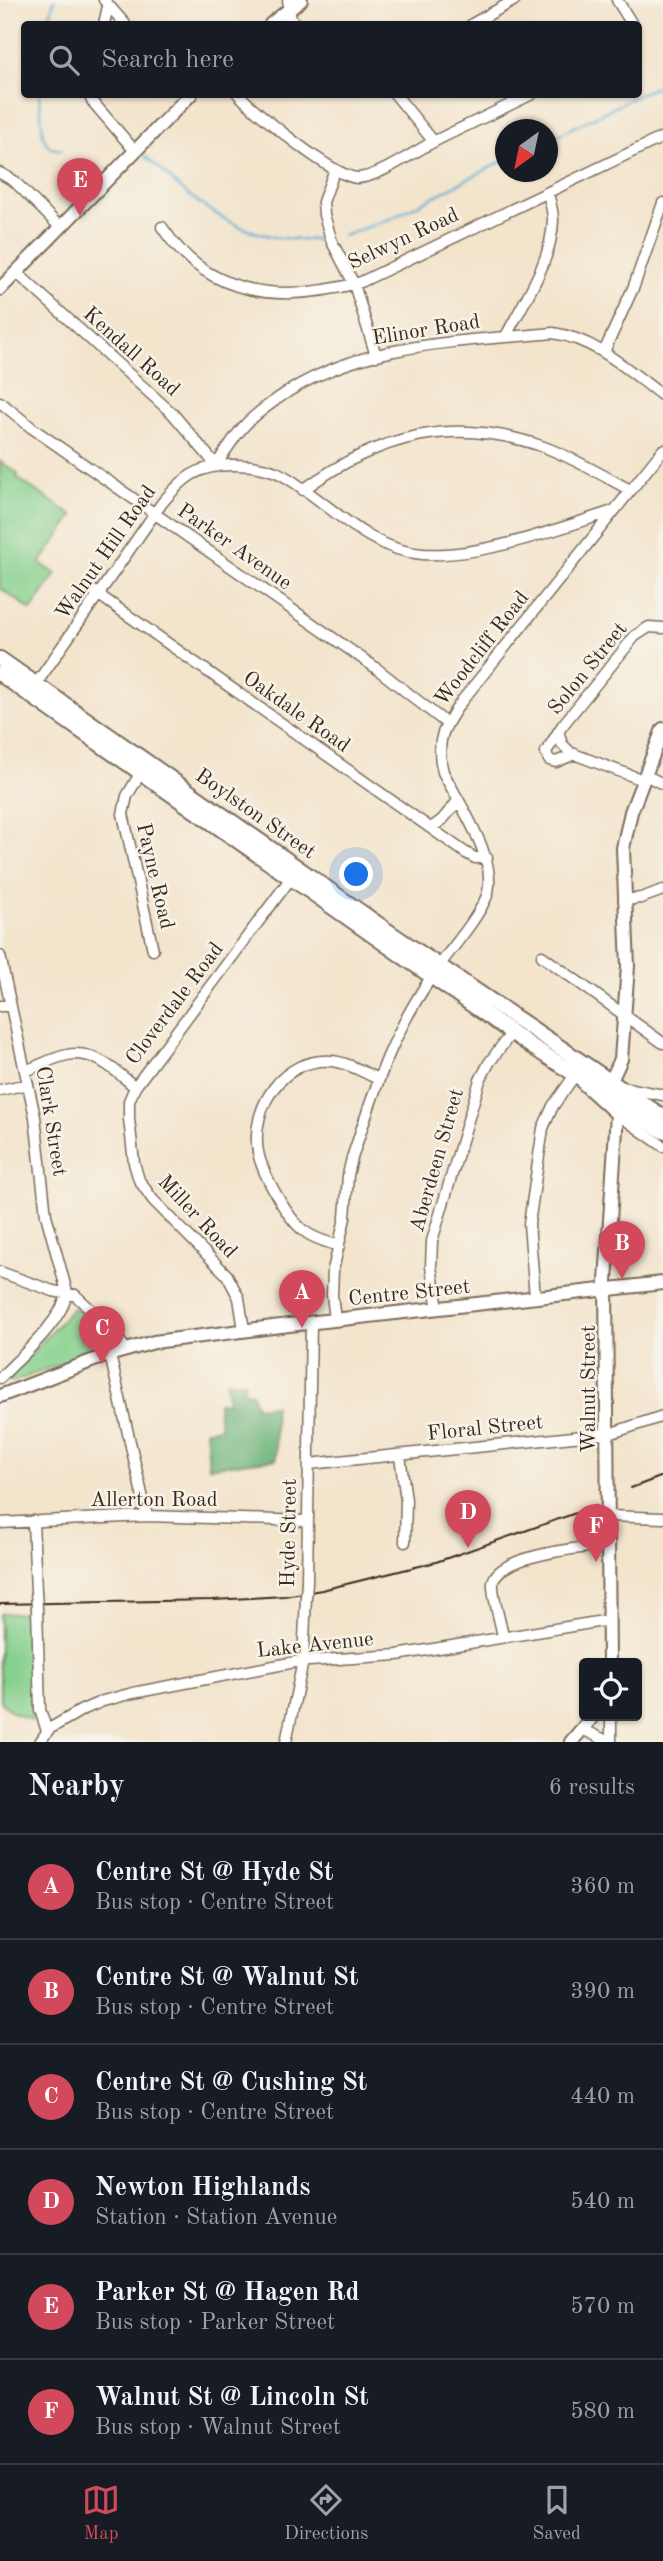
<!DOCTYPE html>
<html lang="en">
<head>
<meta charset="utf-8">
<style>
	:root { --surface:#171b24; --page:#20242c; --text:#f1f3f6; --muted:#9ea1a6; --line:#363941; --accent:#d1495b }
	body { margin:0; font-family:"Old Standard TT",serif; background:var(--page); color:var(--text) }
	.controls { position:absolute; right:21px; bottom:21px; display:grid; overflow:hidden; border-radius:7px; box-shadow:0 2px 5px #0004 }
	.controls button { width:63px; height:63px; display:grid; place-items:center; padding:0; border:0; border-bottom:2px solid var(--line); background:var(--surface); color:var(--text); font:35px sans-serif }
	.compass { position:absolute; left:495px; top:119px; width:63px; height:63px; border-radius:50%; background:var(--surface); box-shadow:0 2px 5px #0004; rotate:213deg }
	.you { position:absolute; left:357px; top:875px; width:24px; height:24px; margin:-18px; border:5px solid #fff; border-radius:50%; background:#1a73e8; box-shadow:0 0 0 10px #1a73e833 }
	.badge { display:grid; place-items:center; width:46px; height:46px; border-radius:50%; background:var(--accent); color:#fff; font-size:23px; font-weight:700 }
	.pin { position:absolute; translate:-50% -58px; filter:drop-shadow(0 2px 4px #0008) }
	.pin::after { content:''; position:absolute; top:37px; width:24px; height:21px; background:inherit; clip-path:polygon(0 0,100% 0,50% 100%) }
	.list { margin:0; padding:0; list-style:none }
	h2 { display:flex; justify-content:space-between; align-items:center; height:91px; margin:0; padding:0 28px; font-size:30px }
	h2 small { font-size:23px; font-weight:400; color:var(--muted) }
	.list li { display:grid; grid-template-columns:46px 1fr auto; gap:21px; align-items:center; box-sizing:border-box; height:105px; padding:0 28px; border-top:2px solid var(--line) }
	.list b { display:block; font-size:26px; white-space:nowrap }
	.list p { margin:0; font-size:23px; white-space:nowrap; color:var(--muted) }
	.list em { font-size:23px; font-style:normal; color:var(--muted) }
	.icon { flex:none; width:38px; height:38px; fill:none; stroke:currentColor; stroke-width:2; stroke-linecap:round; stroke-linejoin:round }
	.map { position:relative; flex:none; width:663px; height:1742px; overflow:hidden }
	.search { position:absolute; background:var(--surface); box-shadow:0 2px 5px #0004; left:21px; right:21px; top:21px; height:77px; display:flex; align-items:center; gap:18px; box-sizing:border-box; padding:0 24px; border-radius:7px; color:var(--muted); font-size:26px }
	.sheet { height:721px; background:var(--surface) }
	nav { display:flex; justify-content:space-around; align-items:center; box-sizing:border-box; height:98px; border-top:2px solid var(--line); background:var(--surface); font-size:19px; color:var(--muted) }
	nav a { display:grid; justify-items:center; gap:4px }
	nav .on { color:var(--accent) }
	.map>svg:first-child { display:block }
	.green { fill:#85d08d; stroke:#607d56; stroke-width:2 }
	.forest { fill:#6cb278; stroke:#546e4b; stroke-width:2 }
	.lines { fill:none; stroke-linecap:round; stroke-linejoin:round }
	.stream { stroke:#5aadd5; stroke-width:2.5 }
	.minor-casing { stroke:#7b6b5b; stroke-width:13 }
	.major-casing { stroke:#7b6b5b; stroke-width:16 }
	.highway-casing { stroke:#7b6b5b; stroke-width:18 }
	.minor { stroke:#fff; stroke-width:10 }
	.major { stroke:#fff; stroke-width:12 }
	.highway { stroke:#fff; stroke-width:14 }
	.tram { stroke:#3b2a1e; stroke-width:2 }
	.minor-bridge-casing { stroke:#7b6b5b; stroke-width:13; stroke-linecap:butt }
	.minor-bridge { stroke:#fff; stroke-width:10 }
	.labels { text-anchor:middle; stroke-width:5; stroke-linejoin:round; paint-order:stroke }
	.street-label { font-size:21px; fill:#3b2a1e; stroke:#f7f3e8 }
</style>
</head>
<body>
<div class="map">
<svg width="663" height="1742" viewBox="0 0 663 1742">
	<rect width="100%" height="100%" fill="#f7f3e8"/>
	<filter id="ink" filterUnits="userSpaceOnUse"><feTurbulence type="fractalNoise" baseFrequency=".0143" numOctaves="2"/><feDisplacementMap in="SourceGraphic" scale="14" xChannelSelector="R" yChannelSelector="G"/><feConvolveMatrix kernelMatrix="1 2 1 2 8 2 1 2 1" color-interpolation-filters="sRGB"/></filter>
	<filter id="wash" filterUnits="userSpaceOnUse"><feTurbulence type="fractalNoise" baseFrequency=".00686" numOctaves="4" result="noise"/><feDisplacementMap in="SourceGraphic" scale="28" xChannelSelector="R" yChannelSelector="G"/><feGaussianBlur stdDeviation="1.57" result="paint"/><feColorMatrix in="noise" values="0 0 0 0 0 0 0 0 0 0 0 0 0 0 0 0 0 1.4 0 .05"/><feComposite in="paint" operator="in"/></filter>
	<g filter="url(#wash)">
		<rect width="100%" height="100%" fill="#f3e4cc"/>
		<path class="green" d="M 0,461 L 18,474 L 17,478 L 73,516 L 40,563 L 56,574 L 31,610 L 0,588 Z
			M 73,1308 C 87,1312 99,1323 106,1335 L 98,1349 L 13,1382 L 7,1380 Z
			M 30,1613 L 32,1720 L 12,1712 L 0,1701 L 0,1614 Z"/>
		<path class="forest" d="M 226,1381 L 244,1381 L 244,1392 L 252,1393 L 256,1407 L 274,1405 L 276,1459 L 209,1467 L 206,1430 L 220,1428 L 218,1402 L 228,1402 Z"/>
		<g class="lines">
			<path class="stream" d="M 48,24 L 54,0
				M 39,94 L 43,135 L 47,144 L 51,148 L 62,150
				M 548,140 L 663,83
				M 144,156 C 158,165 168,177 180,188 C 224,224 264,244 322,239
				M 343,236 L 390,219 L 505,160"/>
		</g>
	</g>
	<g filter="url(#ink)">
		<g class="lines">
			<defs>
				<path id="minor" d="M 104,0 L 125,24
					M 288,0 L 291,19 L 297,24
					M 617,0 L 632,24
					M 104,24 L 108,6
					M 472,24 L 515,0
					M 89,94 L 92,101 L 135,151
					M 238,94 C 258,114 332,176 357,178 C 378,178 415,151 435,141 C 467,125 500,110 532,94
					M 395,94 L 434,142
					M 335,169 L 323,202 L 324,215 L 332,242 L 354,284 L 376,356
					M 0,173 L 14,181 L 60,227
					M 162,227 C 209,299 285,303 361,282 L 663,137
					M 16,272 L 173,414 L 216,465 C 225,452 234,437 244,426 C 254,415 266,407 277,399 C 357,342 459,342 553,333 C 596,339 629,371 663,396
					M 506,336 C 524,301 552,261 553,220 C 553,211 550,202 548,193
					M 604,352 L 634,286 L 663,203
					M 0,402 L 32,428 L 376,668 L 446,723
					M 303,490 C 378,435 454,415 544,447 C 574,458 602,475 630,490
					M 89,588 L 466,853 L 475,858 L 487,858
					M 36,684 L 162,503 C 184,477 198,465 233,465 C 251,465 269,467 284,476 C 329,502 367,550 422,554 C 481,558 557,529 613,511
					M 559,734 L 562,744 L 571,753 L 643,780
					M 575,754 L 556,762 L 549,760 L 546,752 L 562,726 L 635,636 L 649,627 L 663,628
					M 141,772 L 127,796 L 123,814 L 153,950
					M 645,775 L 663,784
					M 431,828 L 442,820 L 458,801
					M 624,900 L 641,898 L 663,890
					M 0,956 L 35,1117 L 46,1215 L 67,1292 C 63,1321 20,1357 0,1378
					M 542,956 L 663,1043
					M 439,966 C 455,944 475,922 486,898 C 501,863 459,804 443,772 C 435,741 443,728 461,702 L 663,450
					M 0,1006 L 11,1006
					M 25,1071 C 39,1066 52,1058 67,1055 C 94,1049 116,1071 135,1087
					M 622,1087 L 663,1095
					M 0,1090 L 28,1084
					M 617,1114 L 663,1146
					M 339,1246 C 327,1242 314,1239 304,1231 C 287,1218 262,1173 258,1152 C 250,1107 284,1056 333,1061 C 349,1063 363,1072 378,1079
					M 0,1272 L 53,1291 L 75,1295 L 112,1329 L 126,1350
					M 535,1297 L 529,1224 L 543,1128 L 553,1106 L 575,1075
					M 438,1309 L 431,1267 L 432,1241 L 480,1080 L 489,1063 L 512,1032
					M 335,1320 L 332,1295 L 333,1270 L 345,1218 L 348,1175 L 352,1158 C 375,1089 390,1037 432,976
					M 244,1330 L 239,1298 L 227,1275 L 153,1200 L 139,1180 L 134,1163 L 129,1119 L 129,1101 L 135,1087 L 291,878
					M 110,1355 L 147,1516
					M 400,1456 L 406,1500 L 405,1542
					M 309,1464 L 612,1433 L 663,1416
					M 608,1516 L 663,1518
					M 33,1521 L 36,1591
					M 0,1523 L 147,1516 L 308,1521
					M 307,1582 L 311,1322
					M 37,1609 L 40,1710 L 47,1731
					M 503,1637 C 501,1623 492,1597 493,1583 C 495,1555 586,1547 608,1545
					M 611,1716 L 611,1742
					M 582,1729 L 609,1742
					M 40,1742 L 49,1729 L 82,1710 L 103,1701 L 133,1693 L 295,1662 L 397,1655 L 609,1620
					M 286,1742 L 303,1661 L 306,1597"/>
				<path id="major" d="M 271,24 L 301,0
					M 0,289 L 191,94
					M 611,1081 L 621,1059 L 628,966 L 623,848 L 631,812 L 663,729
					M 584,1084 L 617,1114 L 606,1281 L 609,1663
					M 0,1396 L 102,1357 L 154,1342 L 289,1325 L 663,1283
					M 571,1742 L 593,1716"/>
				<path id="highway" d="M 0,659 L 392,934 L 663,1117
					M 0,674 L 531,1046 L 663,1131"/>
			</defs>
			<use href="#minor" class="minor-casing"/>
			<use href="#major" class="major-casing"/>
			<use href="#highway" class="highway-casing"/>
			<use href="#minor" class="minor"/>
			<use href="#major" class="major"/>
			<use href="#highway" class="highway"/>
			<path class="tram" d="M 631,1488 L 663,1476
				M 0,1604 L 213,1600 L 284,1596 L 322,1590 L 436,1562 L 596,1506"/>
			<defs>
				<path id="minor-bridge" d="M 36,1591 L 37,1609
					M 306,1597 L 307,1582"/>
			</defs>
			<use href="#minor-bridge" class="minor-bridge-casing"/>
			<use href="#minor-bridge" class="minor-bridge"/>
		</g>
	</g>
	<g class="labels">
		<g class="street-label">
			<text transform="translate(403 238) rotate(-25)" y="7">Selwyn Road</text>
			<text transform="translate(426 329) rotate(-9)" y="7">Elinor Road</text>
			<text transform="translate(132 351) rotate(42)" y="7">Kendall Road</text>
			<text transform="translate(235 546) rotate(35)" y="7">Parker Avenue</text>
			<text transform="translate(105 552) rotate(-55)" y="7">Walnut Hill Road</text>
			<text transform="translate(481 648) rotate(-52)" y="7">Woodcliff Road</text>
			<text transform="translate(587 668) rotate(-51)" y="7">Solon Street</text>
			<text transform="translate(297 711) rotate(35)" y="7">Oakdale Road</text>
			<text transform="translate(256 813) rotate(35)" y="7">Boylston Street</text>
			<text transform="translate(156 876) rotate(77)" y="7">Payne Road</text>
			<text transform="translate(174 1003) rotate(-53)" y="7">Cloverdale Road</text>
			<text transform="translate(52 1121) rotate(81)" y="7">Clark Street</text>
			<text transform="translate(436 1160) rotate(-74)" y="7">Aberdeen Street</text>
			<text transform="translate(198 1216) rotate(47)" y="7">Miller Road</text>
			<text transform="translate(409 1292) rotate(-6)" y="7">Centre Street</text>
			<text transform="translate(588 1389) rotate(-90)" y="7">Walnut Street</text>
			<text transform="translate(485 1427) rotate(-6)" y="7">Floral Street</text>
			<text x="154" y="1506">Allerton Road</text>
			<text transform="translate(288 1533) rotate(-89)" y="7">Hyde Street</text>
			<text transform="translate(315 1644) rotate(-6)" y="7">Lake Avenue</text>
		</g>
	</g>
</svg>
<div class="controls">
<button><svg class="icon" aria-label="locate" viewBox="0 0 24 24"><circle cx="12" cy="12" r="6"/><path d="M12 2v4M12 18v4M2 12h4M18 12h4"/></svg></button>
</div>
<svg class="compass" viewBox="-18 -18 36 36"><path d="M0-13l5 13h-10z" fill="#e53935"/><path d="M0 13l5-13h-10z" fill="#9ea1a6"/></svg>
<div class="you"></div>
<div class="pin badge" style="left:302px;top:1328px">A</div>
<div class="pin badge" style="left:622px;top:1279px">B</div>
<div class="pin badge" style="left:102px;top:1364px">C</div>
<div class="pin badge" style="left:468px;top:1548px">D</div>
<div class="pin badge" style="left:80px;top:216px">E</div>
<div class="pin badge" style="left:596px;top:1562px">F</div>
<div class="search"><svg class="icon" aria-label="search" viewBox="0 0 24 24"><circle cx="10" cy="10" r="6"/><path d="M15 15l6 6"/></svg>Search here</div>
</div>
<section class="sheet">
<h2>Nearby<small>6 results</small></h2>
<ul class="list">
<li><span class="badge">A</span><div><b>Centre St @ Hyde St</b><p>Bus stop · Centre Street</p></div><em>360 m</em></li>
<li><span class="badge">B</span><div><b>Centre St @ Walnut St</b><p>Bus stop · Centre Street</p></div><em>390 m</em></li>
<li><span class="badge">C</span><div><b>Centre St @ Cushing St</b><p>Bus stop · Centre Street</p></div><em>440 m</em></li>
<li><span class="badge">D</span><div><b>Newton Highlands</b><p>Station · Station Avenue</p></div><em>540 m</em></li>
<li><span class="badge">E</span><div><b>Parker St @ Hagen Rd</b><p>Bus stop · Parker Street</p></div><em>570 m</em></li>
<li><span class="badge">F</span><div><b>Walnut St @ Lincoln St</b><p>Bus stop · Walnut Street</p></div><em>580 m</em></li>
</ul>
</section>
<nav>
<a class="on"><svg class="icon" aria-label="map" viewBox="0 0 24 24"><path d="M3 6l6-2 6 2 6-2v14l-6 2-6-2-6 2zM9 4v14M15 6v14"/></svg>Map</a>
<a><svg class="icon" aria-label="directions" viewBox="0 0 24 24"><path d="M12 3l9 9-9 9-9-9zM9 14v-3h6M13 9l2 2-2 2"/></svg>Directions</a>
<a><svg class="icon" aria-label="saved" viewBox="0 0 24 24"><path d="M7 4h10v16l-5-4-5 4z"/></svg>Saved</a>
</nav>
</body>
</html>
